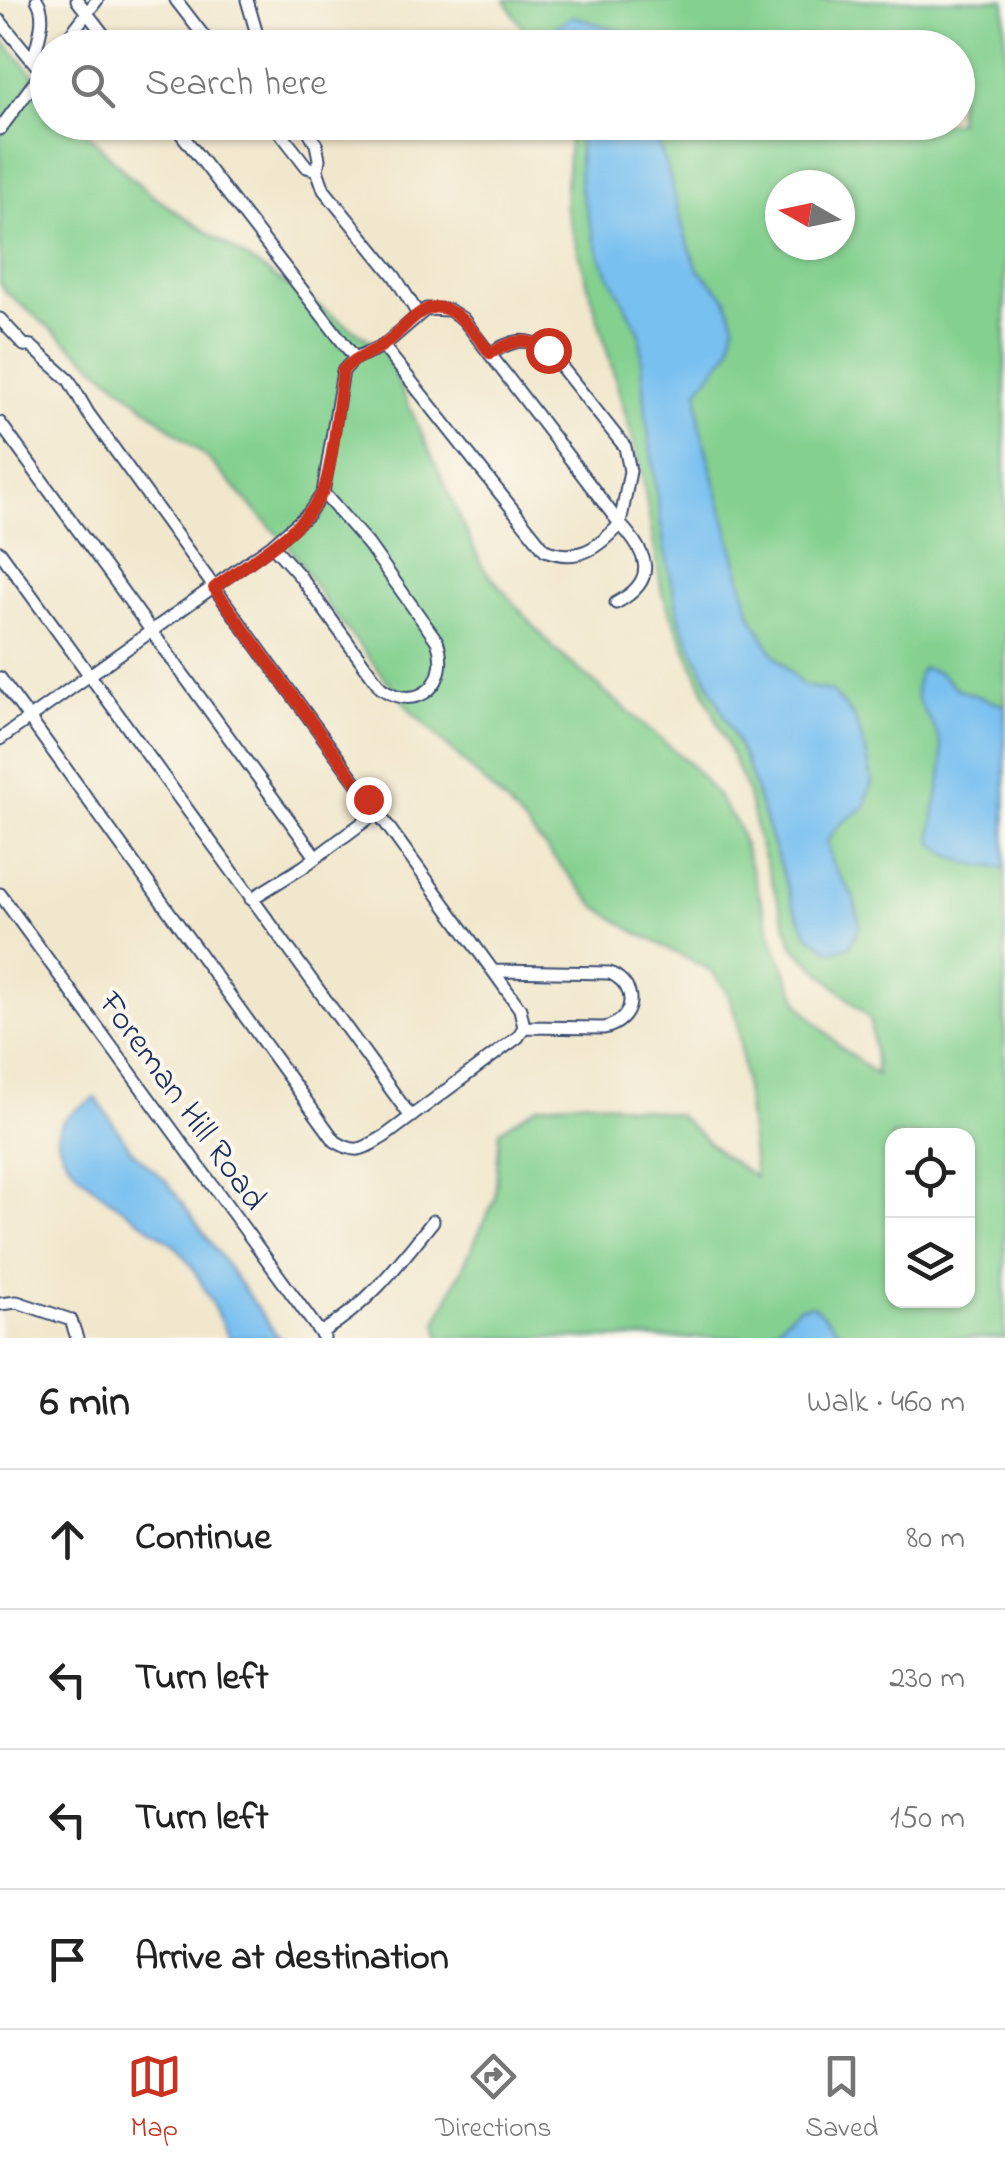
<!DOCTYPE html>
<html lang="en">
<head>
<meta charset="utf-8">
<style>
	:root { --surface:#fff; --page:#f2f2f2; --text:#222; --muted:#767676; --line:#e0e0e0; --accent:#c8321e }
	body { margin:0; font-family:"Indie Flower",sans-serif; background:var(--page); color:var(--text) }
	.controls { position:absolute; right:30px; bottom:30px; display:grid; overflow:hidden; border-radius:20px; box-shadow:0 2px 8px #0004 }
	.controls button { width:90px; height:90px; display:grid; place-items:center; padding:0; border:0; border-bottom:2px solid var(--line); background:var(--surface); color:var(--text); font:50px sans-serif }
	.compass { position:absolute; left:765px; top:170px; width:90px; height:90px; border-radius:50%; background:var(--surface); box-shadow:0 2px 8px #0004; rotate:279deg }
	.stop { position:absolute; width:30px; height:30px; margin:-22px; border:8px solid #c8321e; border-radius:50%; background:#fff }
	.stop.end { background:#c8321e; border-color:#fff; box-shadow:0 2px 10px #0008 }
	.list { margin:0; padding:0; list-style:none }
	h2 { display:flex; justify-content:space-between; align-items:center; height:130px; margin:0; padding:0 40px; font-size:42px }
	h2 small { font-size:32px; font-weight:400; color:var(--muted) }
	.list li { display:grid; grid-template-columns:65px 1fr auto; gap:30px; align-items:center; box-sizing:border-box; height:140px; padding:0 40px; border-top:2px solid var(--line) }
	.list b { display:block; font-size:38px; white-space:nowrap }
	.list em { font-size:32px; font-style:normal; color:var(--muted) }
	.icon { flex:none; width:55px; height:55px; fill:none; stroke:currentColor; stroke-width:2; stroke-linecap:round; stroke-linejoin:round }
	.map { position:relative; flex:none; width:1005px; height:1338px; overflow:hidden }
	.search { position:absolute; background:var(--surface); box-shadow:0 2px 8px #0004; left:30px; right:30px; top:30px; height:110px; display:flex; align-items:center; gap:25px; box-sizing:border-box; padding:0 35px; border-radius:55px; color:var(--muted); font-size:38px }
	.sheet { height:690px; background:var(--surface) }
	nav { display:flex; justify-content:space-around; align-items:center; box-sizing:border-box; height:140px; border-top:2px solid var(--line); background:var(--surface); font-size:28px; color:var(--muted) }
	nav a { display:grid; justify-items:center; gap:5px }
	nav .on { color:var(--accent) }
	.map>svg:first-child { display:block }
	.green { fill:#83d08f; stroke:#4f8076; stroke-width:2.5; fill-rule:evenodd }
	.water { fill:#78c0f0; stroke:#4a78a7; stroke-width:2.5 }
	.lines { fill:none; stroke-linecap:round; stroke-linejoin:round }
	.minor-casing { stroke:#3b4b6e; stroke-width:15 }
	.minor { stroke:#fff; stroke-width:11 }
	.route { stroke:#c8321e; stroke-width:12 }
	.labels { text-anchor:middle; stroke-width:8; stroke-linejoin:round; paint-order:stroke }
	.street-label { font-size:35px; fill:#1b2f5e; stroke:#fbf7ec }
</style>
</head>
<body>
<div class="map">
<svg width="1005" height="1338" viewBox="0 0 1005 1338">
	<rect width="100%" height="100%" fill="#fbf7ec"/>
	<filter id="ink" filterUnits="userSpaceOnUse"><feTurbulence type="fractalNoise" baseFrequency=".01" numOctaves="2"/><feDisplacementMap in="SourceGraphic" scale="20" xChannelSelector="R" yChannelSelector="G"/><feConvolveMatrix kernelMatrix="1 2 1 2 8 2 1 2 1" color-interpolation-filters="sRGB"/></filter>
	<filter id="wash" filterUnits="userSpaceOnUse"><feTurbulence type="fractalNoise" baseFrequency=".0048" numOctaves="4" result="noise"/><feDisplacementMap in="SourceGraphic" scale="40" xChannelSelector="R" yChannelSelector="G"/><feGaussianBlur stdDeviation="2.25" result="paint"/><feColorMatrix in="noise" values="0 0 0 0 0 0 0 0 0 0 0 0 0 0 0 0 0 1.4 0 .05"/><feComposite in="paint" operator="in"/></filter>
	<g filter="url(#wash)">
		<rect width="100%" height="100%" fill="#f1e7cc"/>
		<path class="green" d="M 505,0 L 1005,0 L 1005,1338 L 440,1338 L 437,1321 L 495,1199 L 500,1130 L 538,1106 L 586,1100 L 678,1115 L 721,1154 L 755,1177 L 738,1024 L 727,991 L 711,971 L 632,930 L 596,906 L 507,804 L 412,712 L 328,606 L 291,549 L 208,459 L 7,293 L 0,283 L 0,37 L 47,90 L 48,122 L 78,123 L 128,175 L 153,196 L 383,349 L 482,566 L 553,648 L 689,763 L 715,793 L 738,826 L 776,949 L 801,1006 L 839,1046 L 877,1075 L 870,1019 L 793,946 L 759,842 L 747,791 L 662,593 L 641,468 L 565,205 L 570,123 L 958,122 L 958,48 L 535,47 ZM 780,185 L 840,185 L 840,245 L 780,245 ZM 892,1136 L 968,1136 L 968,1300 L 892,1300 Z"/>
		<path class="water" d="M 573,16 L 670,47 L 561,47 L 557,26 Z
			M 587,122 L 663,123 L 657,140 L 670,177 L 685,235 L 698,269 L 726,298 L 735,323 L 730,350 L 698,390 L 700,427 L 751,615 L 772,652 L 802,685 L 832,692 L 854,717 L 866,752 L 872,782 L 865,807 L 839,825 L 827,841 L 832,864 L 853,896 L 860,925 L 849,947 L 831,951 L 809,935 L 793,905 L 746,762 L 681,623 L 664,546 L 646,415 L 640,333 L 600,257 L 580,188 L 579,133 Z
			M 922,668 L 938,672 L 957,689 L 1005,706 L 1005,868 C 976,866 954,863 932,842 C 930,810 947,781 941,747 C 936,714 903,705 922,668 Z
			M 96,1098 L 132,1151 L 167,1182 L 279,1338 L 229,1338 C 214,1309 200,1274 179,1250 C 157,1226 28,1162 64,1120 C 72,1111 87,1104 96,1098 Z
			M 813,1305 L 846,1338 L 765,1338 L 799,1307 Z"/>
	</g>
	<g filter="url(#ink)">
		<g class="lines">
			<defs>
				<path id="minor" d="M 77,0 L 114,48
					M 176,0 L 213,48
					M 247,0 L 261,48
					M 0,21 L 42,72
					M 60,48 L 97,0
					M 33,61 C 37,42 48,17 37,0
					M 172,122 L 355,358
					M 272,122 L 307,167 L 317,170
					M 304,122 L 316,144 L 319,159 L 317,170 L 324,190 L 395,277 L 418,314
					M 0,129 L 48,64
					M 0,319 L 24,345 L 31,346 L 69,380 L 88,413 L 214,587 L 501,982 L 520,1009 L 524,1027 L 518,1037 L 385,1136 C 364,1148 358,1156 335,1141 L 0,678
					M 490,353 C 513,341 525,335 548,350 L 625,447 L 630,471 L 620,524 C 648,554 659,580 616,603
					M 0,423 L 316,857
					M 272,545 L 299,575 L 381,688 C 419,714 452,682 437,641 L 368,544 L 323,493
					M 0,552 L 411,1117
					M 0,739 L 272,545 L 308,514 L 323,493 L 343,371 L 355,358 L 383,346 L 426,309 L 449,310 L 463,319 L 620,524 C 598,548 578,563 545,550 L 383,346
					M 0,894 L 324,1338
					M 251,899 L 303,867 L 377,812
					M 494,971 L 610,973 C 640,987 635,1021 604,1028 L 524,1027
					M 0,1304 L 17,1302 L 71,1320 L 77,1338
					M 320,1333 C 368,1305 399,1264 433,1221"/>
			</defs>
			<use href="#minor" class="minor-casing"/>
			<use href="#minor" class="minor"/>
		</g>
	</g>
	<g class="lines" filter="url(#ink)">
		<path class="route" d="M 368,799 L 214,588 C 247,563 302,532 321,495 C 332,476 339,397 343,370 C 355,357 367,355 382,346 C 395,338 405,324 417,315 C 448,290 473,332 490,353 C 513,341 525,335 548,350"/>
	</g>
	<g class="labels">
		<g class="street-label">
			<text transform="translate(184 1100) rotate(54)" y="12">Foreman Hill Road</text>
		</g>
	</g>
</svg>
<div class="controls">
<button><svg class="icon" aria-label="locate" viewBox="0 0 24 24"><circle cx="12" cy="12" r="6"/><path d="M12 2v4M12 18v4M2 12h4M18 12h4"/></svg></button>
<button><svg class="icon" aria-label="layers" viewBox="0 0 24 24"><path d="M12 4l9 5-9 5-9-5zM3 14l9 5 9-5"/></svg></button>
</div>
<svg class="compass" viewBox="-18 -18 36 36"><path d="M0-13l5 13h-10z" fill="#e53935"/><path d="M0 13l5-13h-10z" fill="#767676"/></svg>
<div class="stop" style="left:548px;top:350px"></div>
<div class="stop end" style="left:368px;top:799px"></div>
<div class="search"><svg class="icon" aria-label="search" viewBox="0 0 24 24"><circle cx="10" cy="10" r="6"/><path d="M15 15l6 6"/></svg>Search here</div>
</div>
<section class="sheet">
<h2>6 min<small>Walk · 460 m</small></h2>
<ul class="list">
<li><svg class="icon" aria-label="ahead" viewBox="0 0 24 24"><path d="M12 20V5M6 11l6-6 6 6"/></svg><div><b>Continue</b></div><em>80 m</em></li>
<li><svg class="icon" aria-label="left" viewBox="0 0 24 24"><path d="M17 20v-9H6M10 6l-5 5 5 5"/></svg><div><b>Turn left</b></div><em>230 m</em></li>
<li><svg class="icon" aria-label="left" viewBox="0 0 24 24"><path d="M17 20v-9H6M10 6l-5 5 5 5"/></svg><div><b>Turn left</b></div><em>150 m</em></li>
<li><svg class="icon" aria-label="arrive" viewBox="0 0 24 24"><path d="M6 21V4h12l-3 4 3 4H6"/></svg><div><b>Arrive at destination</b></div></li>
</ul>
</section>
<nav>
<a class="on"><svg class="icon" aria-label="map" viewBox="0 0 24 24"><path d="M3 6l6-2 6 2 6-2v14l-6 2-6-2-6 2zM9 4v14M15 6v14"/></svg>Map</a>
<a><svg class="icon" aria-label="directions" viewBox="0 0 24 24"><path d="M12 3l9 9-9 9-9-9zM9 14v-3h6M13 9l2 2-2 2"/></svg>Directions</a>
<a><svg class="icon" aria-label="saved" viewBox="0 0 24 24"><path d="M7 4h10v16l-5-4-5 4z"/></svg>Saved</a>
</nav>
</body>
</html>
